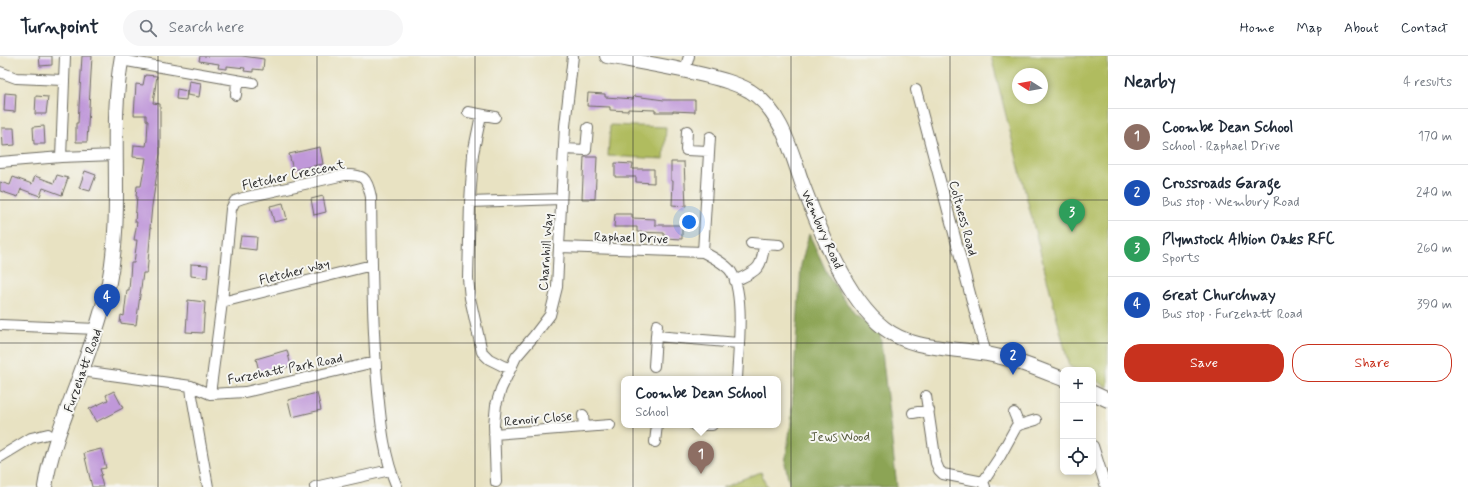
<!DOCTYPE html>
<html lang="en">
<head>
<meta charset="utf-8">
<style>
	:root { --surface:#fff; --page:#f6f6f7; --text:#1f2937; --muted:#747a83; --line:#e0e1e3; --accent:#c8321e }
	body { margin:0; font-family:Mynerve,sans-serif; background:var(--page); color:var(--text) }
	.controls { position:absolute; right:12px; bottom:12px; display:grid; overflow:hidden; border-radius:8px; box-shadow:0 2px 6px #0003 }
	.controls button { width:36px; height:36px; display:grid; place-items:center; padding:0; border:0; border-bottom:1px solid var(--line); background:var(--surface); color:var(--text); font:20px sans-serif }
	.compass { position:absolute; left:1012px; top:12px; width:36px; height:36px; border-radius:50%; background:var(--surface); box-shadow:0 2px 6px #0003; rotate:281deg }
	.you { position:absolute; left:689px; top:166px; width:14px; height:14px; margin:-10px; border:3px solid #fff; border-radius:50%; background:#1a73e8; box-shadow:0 0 0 6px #1a73e833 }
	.badge { display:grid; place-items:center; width:26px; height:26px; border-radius:50%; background:var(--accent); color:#fff; font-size:13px; font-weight:700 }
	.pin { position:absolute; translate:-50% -33px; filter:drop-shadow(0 1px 2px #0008) }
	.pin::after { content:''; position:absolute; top:21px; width:14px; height:12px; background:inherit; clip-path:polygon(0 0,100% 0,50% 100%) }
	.popup { position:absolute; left:621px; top:320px; width:160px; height:52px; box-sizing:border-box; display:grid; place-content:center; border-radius:8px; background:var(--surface); filter:drop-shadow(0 1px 3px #0005); font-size:13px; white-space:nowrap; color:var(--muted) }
	.popup b { font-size:15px; color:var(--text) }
	.popup::after { content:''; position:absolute; left:50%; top:100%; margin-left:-8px; border:8px solid transparent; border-top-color:var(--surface) }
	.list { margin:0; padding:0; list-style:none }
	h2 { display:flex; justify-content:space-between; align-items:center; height:52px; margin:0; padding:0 16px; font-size:17px }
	h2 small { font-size:13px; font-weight:400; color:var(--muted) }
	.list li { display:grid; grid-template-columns:26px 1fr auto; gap:12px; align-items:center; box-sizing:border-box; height:56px; padding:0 16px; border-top:1px solid var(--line) }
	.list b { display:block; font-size:15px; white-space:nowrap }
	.list p { margin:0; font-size:13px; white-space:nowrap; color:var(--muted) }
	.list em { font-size:13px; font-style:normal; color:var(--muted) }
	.actions { display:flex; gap:8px; padding:12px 16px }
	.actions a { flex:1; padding:9px 0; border:1px solid var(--accent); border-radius:16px; text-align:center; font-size:14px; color:var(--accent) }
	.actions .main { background:var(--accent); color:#fff }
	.icon { flex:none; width:22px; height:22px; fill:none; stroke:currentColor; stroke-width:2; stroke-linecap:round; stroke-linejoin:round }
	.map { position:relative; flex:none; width:1108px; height:431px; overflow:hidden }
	header { display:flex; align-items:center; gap:24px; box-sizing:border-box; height:56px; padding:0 20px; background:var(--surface); border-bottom:1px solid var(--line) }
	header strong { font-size:19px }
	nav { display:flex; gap:22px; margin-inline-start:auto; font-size:14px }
	.search { width:280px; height:36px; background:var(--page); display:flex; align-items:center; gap:10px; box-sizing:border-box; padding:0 14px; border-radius:22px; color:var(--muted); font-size:15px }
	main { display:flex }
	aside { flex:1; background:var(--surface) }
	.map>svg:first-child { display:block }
	.green { fill:#b0bc5e; stroke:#6e7444; fill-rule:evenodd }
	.forest { fill:#8ca455; stroke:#5c6840 }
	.building { fill:#c098d9 }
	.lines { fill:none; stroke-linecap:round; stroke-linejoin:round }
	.street-casing { stroke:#6d6b60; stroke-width:12 }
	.secondary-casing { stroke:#6d6b60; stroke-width:16 }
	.street { stroke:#fff; stroke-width:10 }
	.secondary { stroke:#fff; stroke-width:14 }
	.grid { fill:none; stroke:#2b2b2b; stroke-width:1; stroke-opacity:0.55 }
	.labels { text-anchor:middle; stroke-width:4; stroke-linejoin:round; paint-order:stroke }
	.street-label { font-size:13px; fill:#2b2b2b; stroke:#f6f6f2 }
	.park-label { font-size:13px; fill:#53563a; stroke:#f6f6f2 }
</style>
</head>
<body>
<header>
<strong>Turnpoint</strong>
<div class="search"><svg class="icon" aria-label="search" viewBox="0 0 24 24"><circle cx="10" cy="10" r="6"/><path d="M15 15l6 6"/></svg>Search here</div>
<nav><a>Home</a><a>Map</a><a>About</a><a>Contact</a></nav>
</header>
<main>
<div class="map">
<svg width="1108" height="431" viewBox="0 0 1108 431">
	<rect width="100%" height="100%" fill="#f6f6f2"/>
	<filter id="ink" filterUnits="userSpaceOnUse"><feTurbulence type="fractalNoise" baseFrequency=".025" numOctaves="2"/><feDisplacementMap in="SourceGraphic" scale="8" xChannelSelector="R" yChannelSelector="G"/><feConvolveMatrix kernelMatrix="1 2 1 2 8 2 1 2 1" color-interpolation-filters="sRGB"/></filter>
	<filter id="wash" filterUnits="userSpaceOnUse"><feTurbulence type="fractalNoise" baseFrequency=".012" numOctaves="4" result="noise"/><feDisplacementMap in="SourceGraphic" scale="16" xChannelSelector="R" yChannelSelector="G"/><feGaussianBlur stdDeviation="0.9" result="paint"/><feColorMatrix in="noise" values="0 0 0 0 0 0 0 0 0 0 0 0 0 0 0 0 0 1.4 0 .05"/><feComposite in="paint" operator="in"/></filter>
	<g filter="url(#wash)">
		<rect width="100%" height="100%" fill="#e8e2c2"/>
		<path class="green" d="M 991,0 L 1108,0 L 1108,331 L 1093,323 L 1093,314 L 1076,314 L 1069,310 ZM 1018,18 L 1042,18 L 1042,42 L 1018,42 Z
			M 610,69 L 666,71 L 664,103 L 608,100 Z
			M 761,416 L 767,431 L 722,431 Z"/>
		<path class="forest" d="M 809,178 L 827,217 L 854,258 L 880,277 L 897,431 L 790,431 L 785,407 L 791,367 L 801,209 Z"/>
		<g id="blocks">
			<path class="building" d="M 39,0 L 52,0 L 52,9 L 40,10 Z
				M 82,0 L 92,0 L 87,86 L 76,86 L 76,67 L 78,67 Z
				M 200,0 L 242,0 L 264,3 L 263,14 L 253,13 L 253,16 L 244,15 L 245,12 L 227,10 L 227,13 L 218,12 L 219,8 L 199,5 Z
				M 145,19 L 157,20 L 153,47 L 160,48 L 160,98 L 152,150 L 150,172 L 151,172 L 147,217 L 143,217 L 136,269 L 120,267 L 121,259 L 124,260 L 127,234 L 129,234 L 131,207 L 134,207 L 137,184 L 134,184 L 137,166 L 135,166 L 137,140 L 136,140 L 137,130 L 141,130 L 146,102 L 133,101 L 134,89 L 146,90 L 147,84 L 148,65 L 146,64 L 146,59 L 134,59 L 136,28 L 143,29 Z
				M 189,25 L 201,27 L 199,41 L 187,39 Z
				M 177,33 L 187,35 L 186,44 L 176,43 Z
				M 5,37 L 16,38 L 15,56 L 4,55 Z
				M 588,37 L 605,38 L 605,41 L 620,42 L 633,43 L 634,40 L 664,44 L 695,44 L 695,56 L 673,55 L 673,56 L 655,56 L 655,54 L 628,53 L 628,55 L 610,54 L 610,51 L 587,50 Z
				M 36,40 L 48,41 L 46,58 L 35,58 Z
				M 44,70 L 45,88 L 34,88 L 33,71 Z
				M 2,72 L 14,72 L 15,89 L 3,90 Z
				M 320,91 L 323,108 L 293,114 L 289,98 Z
				M 584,101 L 597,101 L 595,143 L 582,143 Z
				M 671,106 L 684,106 L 686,150 L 672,149 L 673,125 L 671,125 Z
				M 615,107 L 633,108 L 632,113 L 654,113 L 654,127 L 636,126 L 636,121 L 615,121 Z
				M 85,115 L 96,119 L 90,135 L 79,132 Z
				M 57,119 L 68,122 L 62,139 L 43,132 L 40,140 L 21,133 L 18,141 L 0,135 L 0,126 L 10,129 L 13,121 L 32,128 L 35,120 L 54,127 Z
				M 323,140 L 326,156 L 314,159 L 311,143 Z
				M 283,147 L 287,163 L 274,166 L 270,150 Z
				M 615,158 L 632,158 L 632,162 L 655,163 L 655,169 L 682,169 L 682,183 L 664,182 L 664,177 L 637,176 L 637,171 L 614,171 Z
				M 241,180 L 257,181 L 256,194 L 239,192 Z
				M 191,208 L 208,209 L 207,222 L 191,220 Z
				M 188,244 L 205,246 L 203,277 L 186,276 Z
				M 287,294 L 291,310 L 260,319 L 256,303 Z
				M 114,335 L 123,352 L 96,366 L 89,353 L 108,344 L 106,339 Z
				M 317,337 L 321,354 L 292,361 L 288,344 Z
				M 101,393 L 106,412 L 100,413 L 102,419 L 100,419 L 103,431 L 92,431 L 84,397 Z"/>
		</g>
	</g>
	<g filter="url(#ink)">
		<use href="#blocks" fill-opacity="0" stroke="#6d6b60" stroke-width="1"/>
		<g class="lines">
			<defs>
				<path id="street" d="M 121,4 L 253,27
					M 685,14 L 689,0
					M 0,16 L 16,22 L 63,24
					M 916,34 L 986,298
					M 236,39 L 237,24
					M 468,56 L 495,61
					M 481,59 L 473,98 L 470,146 L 468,222 L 470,242 L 482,296 L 489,303 L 503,310 L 510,312
					M 687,75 L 686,94 L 709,95
					M 564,93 L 586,94 L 588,72
					M 61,101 L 65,0
					M 0,106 L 61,101 L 115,99
					M 470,146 L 561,143
					M 751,187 L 779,189
					M 560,191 L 703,196 C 712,201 721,205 729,213 C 746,232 738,297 737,323
					M 703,196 L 710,81
					M 735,225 C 757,214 762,214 764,188
					M 222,246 L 372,209
					M 0,269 L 97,273
					M 656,280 L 657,269
					M 654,310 L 656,280 L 738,287
					M 82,315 L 191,330 L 210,338 L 245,336 L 375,306
					M 191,330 L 192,340 L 208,431
					M 210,338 L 222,246 L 231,153 L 235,145 L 243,142 L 344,119 C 364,118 367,122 371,141 C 372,206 372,271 378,336 C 381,368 384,401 397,431
					M 926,340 L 936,407 L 939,414 L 943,418 L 983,426 L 985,431
					M 913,357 L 929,354
					M 1014,357 L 1019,369
					M 583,359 L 584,371
					M 694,369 L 712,369
					M 494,378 L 610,369
					M 655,386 L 657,369
					M 1093,390 L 1106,431
					M 0,401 L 31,382 L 48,378
					M 496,426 L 494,369 L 496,349 L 501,333 L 516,301 L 534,280 L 550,259 L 557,231 L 565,70 L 573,0
					M 983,426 L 999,402 L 1016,371 L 1019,369 L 1036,364
					M 315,431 L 390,414"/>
				<path id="secondary" d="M 607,0 C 640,6 672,11 704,19 C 720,23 736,27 750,35 C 781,54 791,95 802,127 C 819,172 846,243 884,272 C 913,295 953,291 987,298 C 1014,303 1038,313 1063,323
					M 1093,337 L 1108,344
					M 45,431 C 50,397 63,365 75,333 C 88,298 101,263 109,226 C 124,151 108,75 122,0"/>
			</defs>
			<use href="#street" class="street-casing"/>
			<use href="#secondary" class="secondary-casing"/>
			<use href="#street" class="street"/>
			<use href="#secondary" class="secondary"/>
		</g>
	</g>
	<path class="grid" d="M 158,0 L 158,431M 317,0 L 317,431M 475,0 L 475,431M 633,0 L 633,431M 791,0 L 791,431M 950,0 L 950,431M 0,144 L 1108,144M 0,287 L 1108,287"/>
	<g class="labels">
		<g class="street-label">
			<text transform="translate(293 118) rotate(-12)" y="5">Fletcher Crescent</text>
			<text transform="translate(964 162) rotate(75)" y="5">Coltness Road</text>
			<text transform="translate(823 173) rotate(66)" y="5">Wembury Road</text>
			<text transform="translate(631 181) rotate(2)" y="5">Raphael Drive</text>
			<text transform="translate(545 196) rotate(-86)" y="5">Charnhill Way</text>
			<text transform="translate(294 215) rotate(-14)" y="5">Fletcher Way</text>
			<text transform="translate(285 312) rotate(-11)" y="5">Furzehatt Park Road</text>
			<text transform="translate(82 314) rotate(-70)" y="5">Furzehatt Road</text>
			<text transform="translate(538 362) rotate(-5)" y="5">Renoir Close</text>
		</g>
		<g class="park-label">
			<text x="840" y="385">Jews Wood</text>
		</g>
	</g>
</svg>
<div class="controls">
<button>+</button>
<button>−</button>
<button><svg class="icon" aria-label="locate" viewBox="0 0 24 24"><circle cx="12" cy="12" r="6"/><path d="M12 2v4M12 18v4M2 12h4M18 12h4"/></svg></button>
</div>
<svg class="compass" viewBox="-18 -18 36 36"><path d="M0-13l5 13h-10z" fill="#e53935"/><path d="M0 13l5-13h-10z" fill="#747a83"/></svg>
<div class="you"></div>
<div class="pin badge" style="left:701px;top:418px;background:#8d6e63">1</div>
<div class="popup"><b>Coombe Dean School</b>School</div>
<div class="pin badge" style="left:1013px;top:319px;background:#1a4fb4">2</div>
<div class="pin badge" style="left:1072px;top:176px;background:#2e9e5b">3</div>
<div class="pin badge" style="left:107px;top:261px;background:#1a4fb4">4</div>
</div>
<aside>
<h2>Nearby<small>4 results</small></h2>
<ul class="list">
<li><span class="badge" style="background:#8d6e63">1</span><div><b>Coombe Dean School</b><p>School · Raphael Drive</p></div><em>170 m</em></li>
<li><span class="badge" style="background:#1a4fb4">2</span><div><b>Crossroads Garage</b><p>Bus stop · Wembury Road</p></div><em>240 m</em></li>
<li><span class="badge" style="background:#2e9e5b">3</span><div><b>Plymstock Albion Oaks RFC</b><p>Sports</p></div><em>260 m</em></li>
<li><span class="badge" style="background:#1a4fb4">4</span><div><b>Great Churchway</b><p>Bus stop · Furzehatt Road</p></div><em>390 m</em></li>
</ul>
<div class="actions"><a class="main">Save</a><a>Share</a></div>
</aside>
</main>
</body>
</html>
